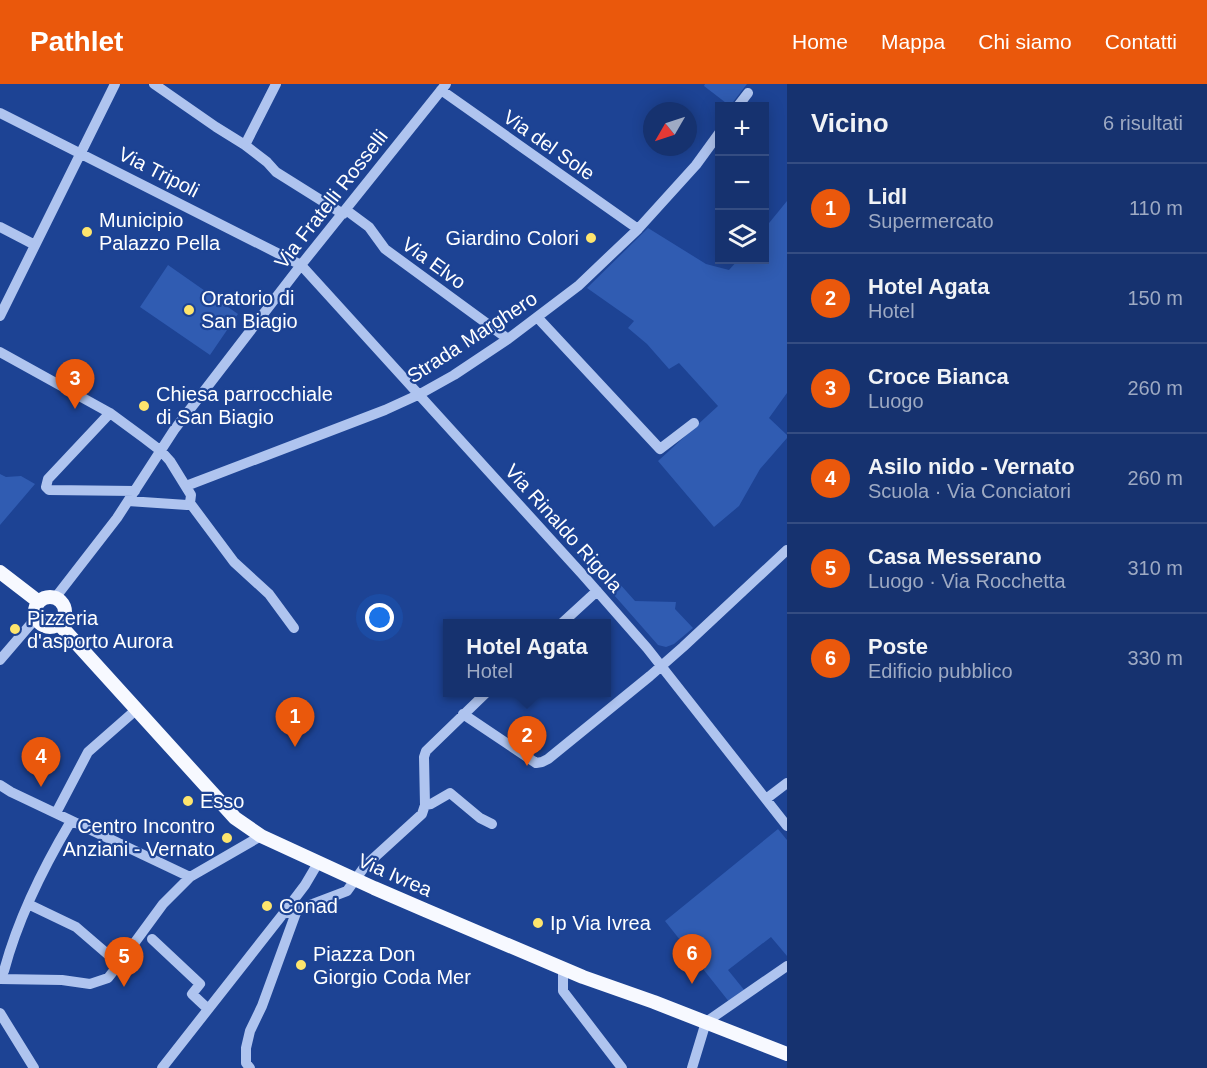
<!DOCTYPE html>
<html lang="it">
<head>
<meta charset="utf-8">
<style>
	:root { --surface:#16326f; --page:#233e77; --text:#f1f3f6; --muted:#9eaac3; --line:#354d82; --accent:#ea580c }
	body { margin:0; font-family:Arial,sans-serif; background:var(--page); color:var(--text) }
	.controls { position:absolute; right:18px; top:18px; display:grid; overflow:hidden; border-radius:0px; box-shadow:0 3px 15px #0003 }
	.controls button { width:54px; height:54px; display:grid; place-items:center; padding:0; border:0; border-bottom:2px solid var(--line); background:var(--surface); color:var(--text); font:30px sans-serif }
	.compass { position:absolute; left:643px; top:18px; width:54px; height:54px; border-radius:50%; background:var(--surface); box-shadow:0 3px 15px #0003; rotate:231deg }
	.you { position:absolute; left:380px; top:534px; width:21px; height:21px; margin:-15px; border:4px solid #fff; border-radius:50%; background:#1a73e8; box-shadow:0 0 0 9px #1a73e833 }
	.badge { display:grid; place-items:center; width:39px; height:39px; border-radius:50%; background:var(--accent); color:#fff; font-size:20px; font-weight:700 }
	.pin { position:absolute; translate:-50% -50px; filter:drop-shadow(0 2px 3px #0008) }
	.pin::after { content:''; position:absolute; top:32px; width:21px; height:18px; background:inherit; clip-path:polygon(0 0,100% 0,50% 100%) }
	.popup { position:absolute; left:443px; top:535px; width:168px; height:78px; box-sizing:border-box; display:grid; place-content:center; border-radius:0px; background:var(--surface); filter:drop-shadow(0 2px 4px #0005); font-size:20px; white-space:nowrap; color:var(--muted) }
	.popup b { font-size:22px; color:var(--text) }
	.popup::after { content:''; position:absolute; left:50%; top:100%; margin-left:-12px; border:12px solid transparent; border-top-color:var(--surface) }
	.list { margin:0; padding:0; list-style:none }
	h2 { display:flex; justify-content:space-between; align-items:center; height:78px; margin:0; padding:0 24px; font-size:26px }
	h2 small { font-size:20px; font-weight:400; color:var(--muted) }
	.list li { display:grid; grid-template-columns:39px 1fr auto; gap:18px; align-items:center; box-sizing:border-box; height:90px; padding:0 24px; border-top:2px solid var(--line) }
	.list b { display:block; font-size:22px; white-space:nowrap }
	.list p { margin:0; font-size:20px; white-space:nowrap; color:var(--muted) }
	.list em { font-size:20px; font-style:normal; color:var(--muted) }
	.icon { flex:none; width:33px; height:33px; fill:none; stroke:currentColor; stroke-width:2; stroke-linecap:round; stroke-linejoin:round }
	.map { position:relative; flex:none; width:787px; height:984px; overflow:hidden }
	header { display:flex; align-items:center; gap:36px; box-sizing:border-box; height:84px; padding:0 30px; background:var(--accent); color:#fff }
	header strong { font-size:28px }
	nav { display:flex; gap:33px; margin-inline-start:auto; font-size:21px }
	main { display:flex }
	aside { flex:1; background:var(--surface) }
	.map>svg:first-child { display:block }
	.green { fill:#305cb2 }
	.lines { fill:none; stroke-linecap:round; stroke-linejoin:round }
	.minor { stroke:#afc4ef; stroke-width:10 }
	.major { stroke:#f7f9ff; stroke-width:14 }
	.poi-dot { fill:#fee56d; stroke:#1d4394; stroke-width:2 }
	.labels { text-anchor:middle; stroke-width:4.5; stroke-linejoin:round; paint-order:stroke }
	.street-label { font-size:20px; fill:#fff; stroke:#1d4394 }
	.poi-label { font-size:20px; fill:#fff; stroke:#1d4394; text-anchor:start }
</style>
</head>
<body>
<header>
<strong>Pathlet</strong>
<nav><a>Home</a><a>Mappa</a><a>Chi siamo</a><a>Contatti</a></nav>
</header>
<main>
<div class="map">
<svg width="787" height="984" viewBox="0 0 787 984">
	<rect width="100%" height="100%" fill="#1d4394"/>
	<path class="green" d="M 705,0 L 747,0 L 730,22 L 704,2 Z
		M 787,117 L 787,309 L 769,334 L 787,351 L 787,354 L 760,385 L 739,422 L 714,443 L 658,377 L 718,322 L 679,279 L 669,285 L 647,260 L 628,244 L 634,237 L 587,204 L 648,144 L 706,180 L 729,186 L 738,176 L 764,176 L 765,144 Z
		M 168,181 L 238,230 L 210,271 L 140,223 Z
		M 0,390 L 6,393 L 21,392 L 35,400 L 0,441 Z
		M 585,461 L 635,517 L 676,518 L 675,525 L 693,544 L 674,560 L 666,563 L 658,561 L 577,469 Z
		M 778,745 L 787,756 L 787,872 L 771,853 L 728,886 L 745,907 L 730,919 L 665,837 Z"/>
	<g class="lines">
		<path class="minor" d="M 154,0 L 216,43 L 245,61 L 267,78 L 276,88 L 343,130
			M 441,6 L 638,145
			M 738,22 L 748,9
			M 0,29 L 301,181 L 582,490 L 647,564 L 787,742
			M 245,61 L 276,0
			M 346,126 L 369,143 L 385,165 L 508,255
			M 0,143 L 35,161
			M 0,232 L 115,0
			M 537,233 L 660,365 L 694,339
			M 0,268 L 110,329 L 144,354 L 161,367 L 170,377 L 191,411 L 190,419 L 187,421 L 128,417
			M 110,329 L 48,395 L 46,403 L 49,406 L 135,407
			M 186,402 L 385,326 L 420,310 L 454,291 L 508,255 L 578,202 L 638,145 L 696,81 L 720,48
			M 190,419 L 234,478 L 269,510 L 294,544
			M 55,514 L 117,434 L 174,346 L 301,181 L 446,0
			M 561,540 L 597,507
			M 0,576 L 36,534
			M 463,630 L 536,679 L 542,678 L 548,675 L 650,592 L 683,563 L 787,466
			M 0,701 L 11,708 L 190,793
			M 766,715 L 787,699
			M 425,721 L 431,720 L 450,709 L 480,734 L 492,740
			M 56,729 L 88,668 L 137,625
			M 28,820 L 76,843 L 119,880
			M 283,830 L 297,826 L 347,807 L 365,782 L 422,730 L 425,721 L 424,673 L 426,667 L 487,608
			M 152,855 L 200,900 L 192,910 L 208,925
			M 563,885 L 563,907 L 622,984
			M 4,887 C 18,834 43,784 71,737
			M 0,895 L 62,896 L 90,900 L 108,894 L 119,880 L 163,820 L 190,793 L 261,752
			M 0,929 L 34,984
			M 162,984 L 283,830 L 305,801 L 318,779
			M 250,984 L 246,979 L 246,964 L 250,947 L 262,922 L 297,826
			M 692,984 L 706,938 L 787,882"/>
		<path class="major" d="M 0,488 L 39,518
			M35 528a15 15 0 1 1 30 0a15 15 0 1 1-30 0Z
			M 59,540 L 235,734 L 261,752 L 374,804 L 425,826 L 583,893 L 654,918 L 787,970"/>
	</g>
	<g class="poi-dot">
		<circle cx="87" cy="148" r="6"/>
		<circle cx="591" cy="154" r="6"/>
		<circle cx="189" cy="226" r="6"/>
		<circle cx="144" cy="322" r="6"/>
		<circle cx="15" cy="545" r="6"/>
		<circle cx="188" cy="717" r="6"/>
		<circle cx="227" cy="754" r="6"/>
		<circle cx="267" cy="822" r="6"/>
		<circle cx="538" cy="839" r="6"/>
		<circle cx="301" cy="881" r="6"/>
	</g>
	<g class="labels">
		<g class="street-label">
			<text transform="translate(549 61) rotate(35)" y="7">Via del Sole</text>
			<text transform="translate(159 88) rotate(27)" y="7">Via Tripoli</text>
			<text transform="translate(331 115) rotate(-52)" y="7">Via Fratelli Rosselli</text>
			<text transform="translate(434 179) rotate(36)" y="7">Via Elvo</text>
			<text transform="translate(472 253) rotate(-33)" y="7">Strada Marghero</text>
			<text transform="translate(564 444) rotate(48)" y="7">Via Rinaldo Rigola</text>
			<text transform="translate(395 791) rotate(24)" y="7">Via Ivrea</text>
		</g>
		<g class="poi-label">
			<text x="99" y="143">Municipio<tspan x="99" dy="23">Palazzo Pella</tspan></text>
			<text x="579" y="161" text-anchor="end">Giardino Colori</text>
			<text x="201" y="221">Oratorio di<tspan x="201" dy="23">San Biagio</tspan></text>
			<text x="156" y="317">Chiesa parrocchiale<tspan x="156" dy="23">di San Biagio</tspan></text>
			<text x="27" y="541">Pizzeria<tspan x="27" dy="23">d'asporto Aurora</tspan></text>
			<text x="200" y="724">Esso</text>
			<text x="215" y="749" text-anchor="end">Centro Incontro<tspan x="215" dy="23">Anziani - Vernato</tspan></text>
			<text x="279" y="829">Conad</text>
			<text x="550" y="846">Ip Via Ivrea</text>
			<text x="313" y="877">Piazza Don<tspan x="313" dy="23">Giorgio Coda Mer</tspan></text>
		</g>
	</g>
</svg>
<div class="controls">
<button>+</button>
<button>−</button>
<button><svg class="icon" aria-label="layers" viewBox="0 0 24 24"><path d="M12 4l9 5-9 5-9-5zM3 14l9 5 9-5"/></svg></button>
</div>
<svg class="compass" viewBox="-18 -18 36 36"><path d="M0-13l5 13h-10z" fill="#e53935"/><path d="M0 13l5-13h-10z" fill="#9eaac3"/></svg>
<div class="you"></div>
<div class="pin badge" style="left:295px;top:663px">1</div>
<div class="pin badge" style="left:527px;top:682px">2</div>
<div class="popup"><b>Hotel Agata</b>Hotel</div>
<div class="pin badge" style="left:75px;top:325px">3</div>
<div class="pin badge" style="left:41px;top:703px">4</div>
<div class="pin badge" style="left:124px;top:903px">5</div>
<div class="pin badge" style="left:692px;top:900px">6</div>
</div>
<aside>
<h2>Vicino<small>6 risultati</small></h2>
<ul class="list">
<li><span class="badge">1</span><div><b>Lidl</b><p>Supermercato</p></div><em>110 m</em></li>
<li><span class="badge">2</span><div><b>Hotel Agata</b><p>Hotel</p></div><em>150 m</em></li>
<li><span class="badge">3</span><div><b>Croce Bianca</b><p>Luogo</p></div><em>260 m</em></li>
<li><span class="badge">4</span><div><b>Asilo nido - Vernato</b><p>Scuola · Via Conciatori</p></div><em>260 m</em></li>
<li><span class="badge">5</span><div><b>Casa Messerano</b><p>Luogo · Via Rocchetta</p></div><em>310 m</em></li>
<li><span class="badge">6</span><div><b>Poste</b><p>Edificio pubblico</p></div><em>330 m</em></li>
</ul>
</aside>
</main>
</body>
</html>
